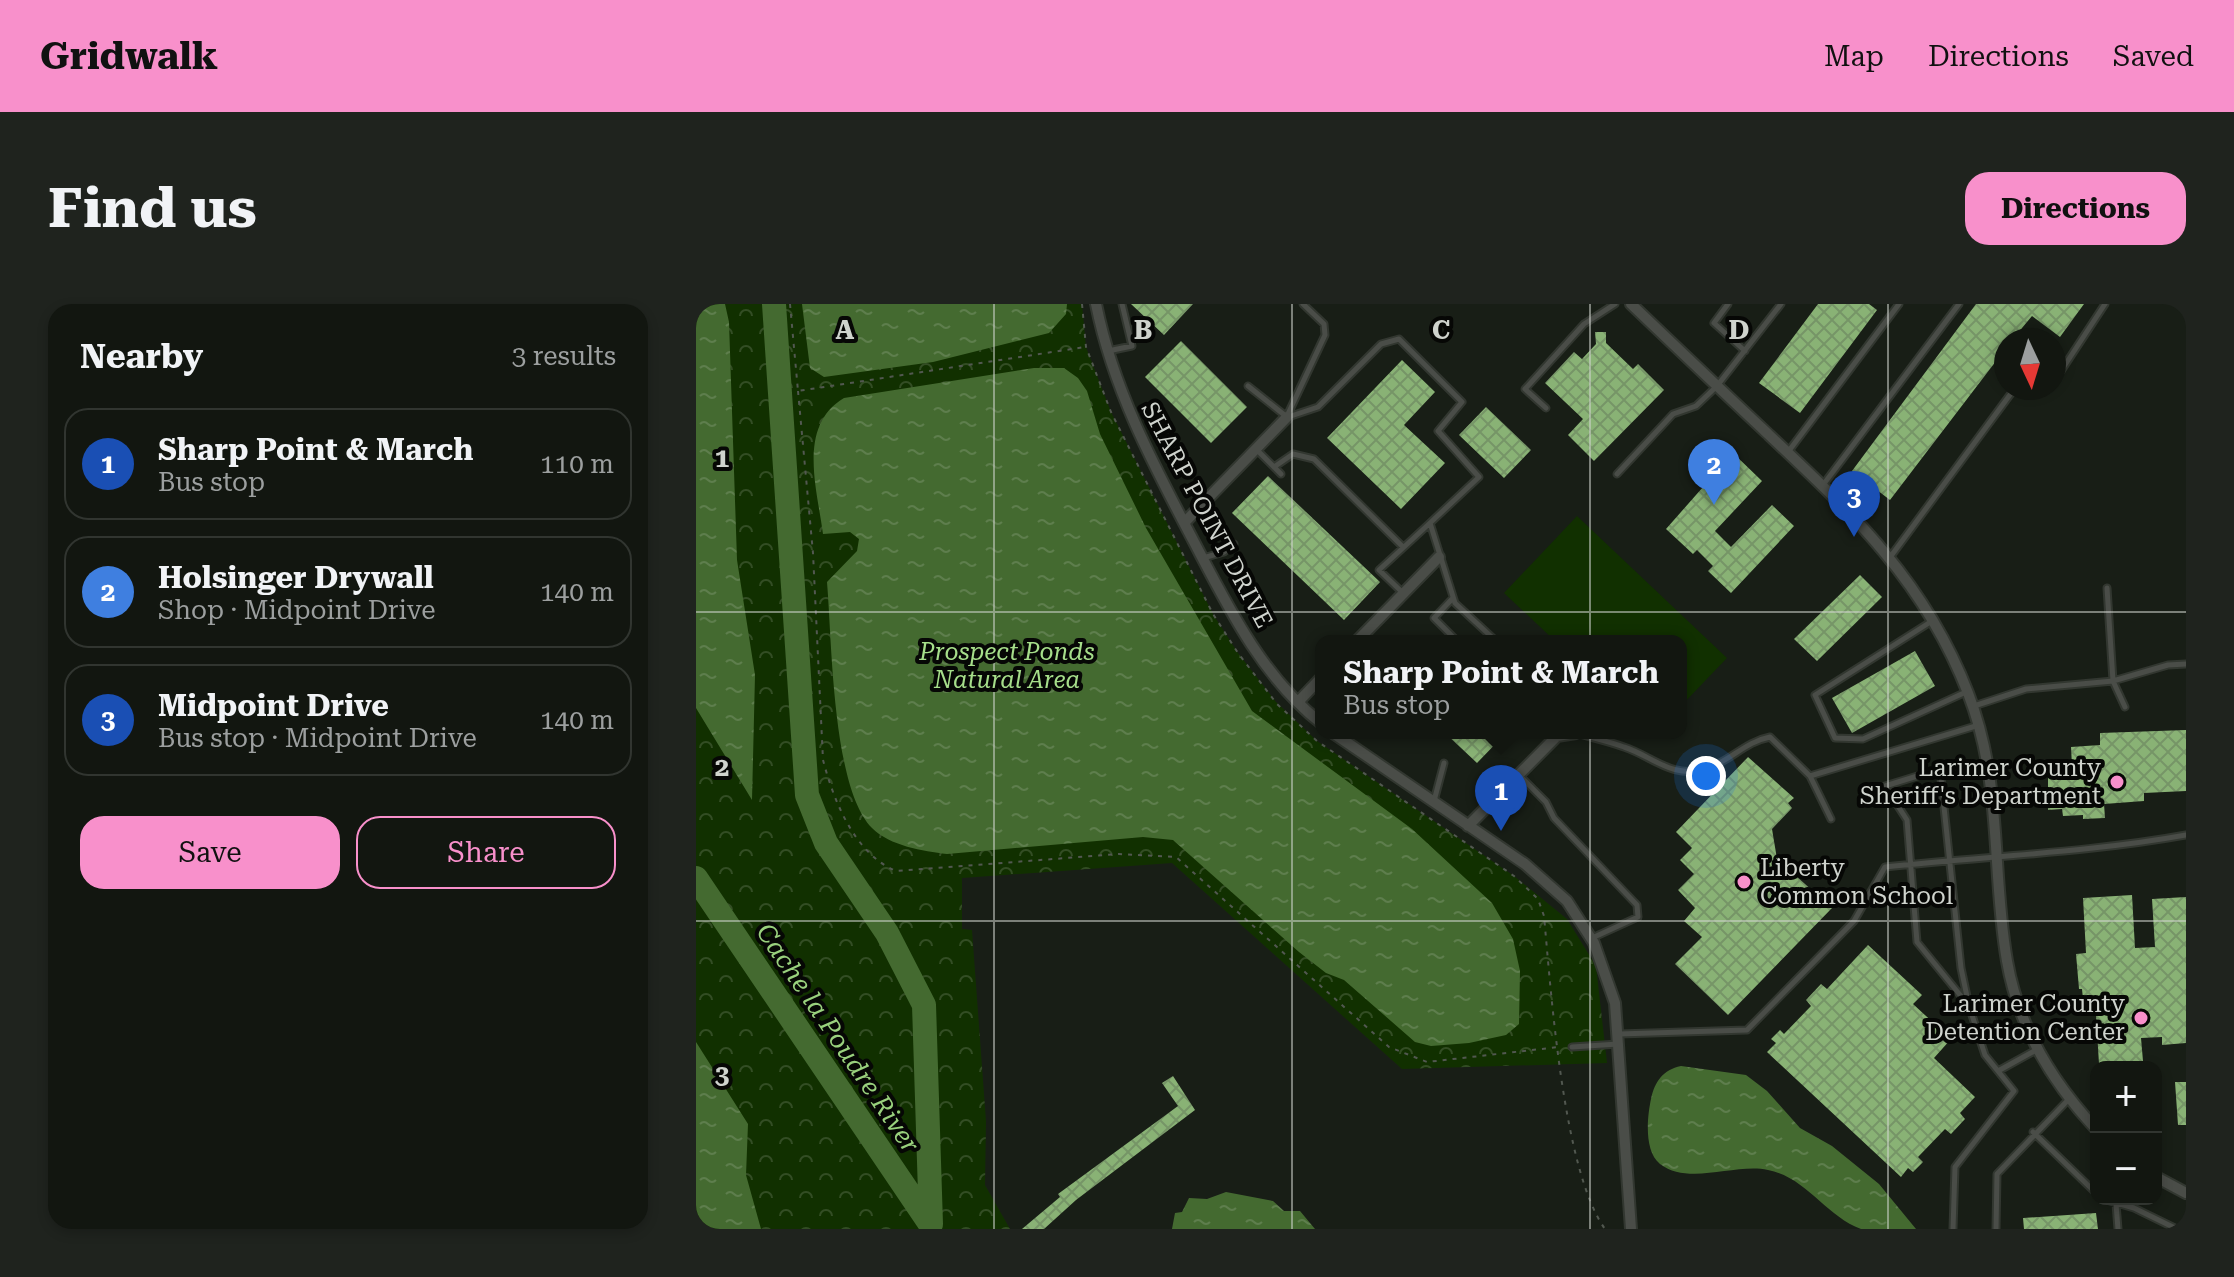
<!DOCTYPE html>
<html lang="en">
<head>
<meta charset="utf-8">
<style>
	:root { --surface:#121610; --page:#1f231e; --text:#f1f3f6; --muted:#9c9f9f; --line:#313530; --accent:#f890cb }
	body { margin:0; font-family:"Roboto Serif",serif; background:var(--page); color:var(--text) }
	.controls { position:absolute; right:24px; bottom:24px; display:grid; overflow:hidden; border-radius:16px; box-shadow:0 4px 12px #0003 }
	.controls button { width:72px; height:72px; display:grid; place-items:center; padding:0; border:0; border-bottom:2px solid var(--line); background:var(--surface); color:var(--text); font:40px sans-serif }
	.compass { position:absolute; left:1298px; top:24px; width:72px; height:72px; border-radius:50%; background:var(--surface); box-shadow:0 4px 12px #0003; rotate:176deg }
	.you { position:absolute; left:1010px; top:472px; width:28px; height:28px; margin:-20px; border:6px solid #fff; border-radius:50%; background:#1a73e8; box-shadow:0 0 0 12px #1a73e833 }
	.badge { display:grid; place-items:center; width:52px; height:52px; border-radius:50%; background:var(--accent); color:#fff; font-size:26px; font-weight:700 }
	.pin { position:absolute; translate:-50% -66px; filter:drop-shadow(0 2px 4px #0008) }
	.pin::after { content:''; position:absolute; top:42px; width:28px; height:24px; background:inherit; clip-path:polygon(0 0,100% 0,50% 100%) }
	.popup { position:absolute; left:619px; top:331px; width:372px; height:104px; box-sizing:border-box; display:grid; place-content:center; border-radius:16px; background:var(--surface); filter:drop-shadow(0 2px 6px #0005); font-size:26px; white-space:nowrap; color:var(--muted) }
	.popup b { font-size:30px; color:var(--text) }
	.popup::after { content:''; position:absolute; left:50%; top:100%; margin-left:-16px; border:16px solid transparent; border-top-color:var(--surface) }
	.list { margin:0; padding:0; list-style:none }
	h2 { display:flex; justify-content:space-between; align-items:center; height:104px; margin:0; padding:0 32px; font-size:34px }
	h2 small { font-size:26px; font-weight:400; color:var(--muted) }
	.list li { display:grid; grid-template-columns:52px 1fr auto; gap:24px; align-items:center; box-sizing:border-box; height:112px; margin:0 16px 16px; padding:0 16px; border:2px solid var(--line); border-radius:24px }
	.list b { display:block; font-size:30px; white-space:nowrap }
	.list p { margin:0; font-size:26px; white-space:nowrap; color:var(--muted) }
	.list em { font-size:26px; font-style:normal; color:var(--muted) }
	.actions { display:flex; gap:16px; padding:24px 32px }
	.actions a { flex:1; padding:18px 0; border:2px solid var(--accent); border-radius:24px; text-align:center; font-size:28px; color:var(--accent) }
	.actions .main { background:var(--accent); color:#111 }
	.map { position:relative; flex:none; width:1490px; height:925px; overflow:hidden; border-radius:24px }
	header { display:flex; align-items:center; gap:48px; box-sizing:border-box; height:112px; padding:0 40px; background:var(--accent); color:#111 }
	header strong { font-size:38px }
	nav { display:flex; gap:44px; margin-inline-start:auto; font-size:28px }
	.intro { display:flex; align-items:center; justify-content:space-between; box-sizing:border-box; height:192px; padding:0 48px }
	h1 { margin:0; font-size:56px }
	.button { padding:20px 36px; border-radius:24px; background:var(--accent); color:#111; font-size:28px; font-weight:700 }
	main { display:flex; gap:48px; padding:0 48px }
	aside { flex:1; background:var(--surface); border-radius:24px; box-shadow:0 4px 12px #0003 }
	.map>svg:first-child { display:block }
	.park { fill:url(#park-crowns) }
	.pitch { fill:#113000 }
	.water { fill:url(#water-ripples) }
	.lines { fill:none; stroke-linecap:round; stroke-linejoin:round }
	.river { stroke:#446a30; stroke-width:24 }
	.building { fill:url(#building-cross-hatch) }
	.lane-casing { stroke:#323730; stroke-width:9 }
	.street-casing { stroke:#323730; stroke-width:14 }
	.path { stroke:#525850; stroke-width:2; stroke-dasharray:4 6; stroke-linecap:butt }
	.lane { stroke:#4a4d48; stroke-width:5 }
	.street { stroke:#4a4d48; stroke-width:10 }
	.grid { fill:none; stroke:#cfd3cd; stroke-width:2; stroke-opacity:0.55 }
	.poi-dot { fill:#f890cb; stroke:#060705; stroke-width:3 }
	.labels { text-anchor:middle; stroke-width:8; stroke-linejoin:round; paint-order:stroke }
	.street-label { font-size:24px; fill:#cfd3cd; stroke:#060705 }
	.park-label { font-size:24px; font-style:italic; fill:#a6de8a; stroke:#060705 }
	.poi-label { font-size:24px; fill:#cfd3cd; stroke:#060705; text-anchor:end }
	.water-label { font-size:26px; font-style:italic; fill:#99d17d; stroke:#060705 }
	.grid-label { font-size:26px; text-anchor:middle; font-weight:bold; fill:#cfd3cd; stroke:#060705; stroke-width:8; stroke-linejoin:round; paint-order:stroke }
</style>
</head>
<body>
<header>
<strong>Gridwalk</strong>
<nav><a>Map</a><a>Directions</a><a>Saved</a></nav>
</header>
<div class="intro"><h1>Find us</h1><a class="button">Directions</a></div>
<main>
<aside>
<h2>Nearby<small>3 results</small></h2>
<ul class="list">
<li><span class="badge" style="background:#1a4fb4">1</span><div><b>Sharp Point &amp; March</b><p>Bus stop</p></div><em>110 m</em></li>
<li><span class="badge" style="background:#3f7fe0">2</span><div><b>Holsinger Drywall</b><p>Shop · Midpoint Drive</p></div><em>140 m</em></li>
<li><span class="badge" style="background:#1a4fb4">3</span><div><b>Midpoint Drive</b><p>Bus stop · Midpoint Drive</p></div><em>140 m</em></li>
</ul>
<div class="actions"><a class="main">Save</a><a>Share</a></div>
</aside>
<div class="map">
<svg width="1490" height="925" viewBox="0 0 1490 925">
	<defs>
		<pattern id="park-crowns" width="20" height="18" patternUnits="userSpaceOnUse" patternTransform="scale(2)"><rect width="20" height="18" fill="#113000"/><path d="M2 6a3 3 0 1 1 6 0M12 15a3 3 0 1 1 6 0" fill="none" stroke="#334d24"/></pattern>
		<pattern id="water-ripples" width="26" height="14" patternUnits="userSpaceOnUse" patternTransform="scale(2)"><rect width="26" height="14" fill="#446a30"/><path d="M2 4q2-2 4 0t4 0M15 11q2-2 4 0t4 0" fill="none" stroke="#5e7e4d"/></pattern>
		<pattern id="building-cross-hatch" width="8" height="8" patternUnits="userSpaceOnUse" patternTransform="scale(2)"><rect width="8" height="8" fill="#89b275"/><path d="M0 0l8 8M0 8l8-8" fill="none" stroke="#769567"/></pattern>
	</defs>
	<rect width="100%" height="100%" fill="#181e16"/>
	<path class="park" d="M 0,0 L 386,0 L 390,43 L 415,108 L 517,310 L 542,349 L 580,398 L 621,437 L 818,572 L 871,615 L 900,662 L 911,759 L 706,765 L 476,559 L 266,574 L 266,625 L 276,626 L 290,817 L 289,881 L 314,925 L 0,925 Z"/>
	<path class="pitch" d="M 881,212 L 1031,354 L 985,402 L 985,337 L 859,337 L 808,289 Z"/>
	<path class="water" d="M 0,0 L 29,0 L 33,18 L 41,256 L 59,371 L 56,496 L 0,404 Z
		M 106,0 L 371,0 L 370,10 L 353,29 L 237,58 L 128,73 L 114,64 Z
		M 338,64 L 368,64 L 382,74 L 391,87 L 404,130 L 450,224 L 556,407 L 716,525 L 796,599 L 817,635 L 824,667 L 823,720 L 810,731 L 773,739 L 735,742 L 719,738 L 648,676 L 630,669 L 603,648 L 477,536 L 447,533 L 251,550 C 227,547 194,542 176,524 C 136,484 136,336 131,278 L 161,247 L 163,235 L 154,228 L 127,230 C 121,184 101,122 148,94 Z
		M 0,738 L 52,820 L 50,871 L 65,925 L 0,925 Z
		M 985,762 L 1050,771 L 1071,787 L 1104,824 L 1136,842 L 1183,880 L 1220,925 C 1205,925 1179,925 1165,925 C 1130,912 1110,873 1072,866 C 1039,859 993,882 964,860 C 948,847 951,814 955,795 C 959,777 967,766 985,762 Z
		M 530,888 L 577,897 L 588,907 L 604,907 L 619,925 L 476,925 L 479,909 L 486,908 L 493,894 L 511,895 Z"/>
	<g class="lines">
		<path class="river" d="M 78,0 L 111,491 L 130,539 L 191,629 L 228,701 L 235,920
			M 0,574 L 234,920"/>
	</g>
	<path class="building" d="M 435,0 L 497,0 L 468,31 Z
		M 1122,0 L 1173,0 L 1181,6 L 1104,109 L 1063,79 Z
		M 1280,0 L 1388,0 L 1364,33 L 1336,12 L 1316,36 L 1310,36 L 1310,44 L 1194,196 L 1156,167 Z
		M 899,28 L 910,28 L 910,39 L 937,65 L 942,60 L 968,86 L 898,157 L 872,131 L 887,115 L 849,79 L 878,48 L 886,55 L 900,40 Z
		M 485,37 L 551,103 L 515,139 L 449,73 Z
		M 706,56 L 739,88 L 708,121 L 749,159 L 705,205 L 631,134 Z
		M 790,103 L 835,146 L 808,174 L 763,131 Z
		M 1037,149 L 1066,177 L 1019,227 L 1035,243 L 1076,201 L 1098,222 L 1035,289 L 1012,267 L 1017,262 L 1001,246 L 997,250 L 970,225 Z
		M 572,172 L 684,278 L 648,316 L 536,209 Z
		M 1164,271 L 1186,293 L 1121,357 L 1098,335 Z
		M 1219,347 L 1239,382 L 1156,429 L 1136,394 Z
		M 1490,426 L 1490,487 L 1448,489 L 1448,497 L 1408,500 L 1409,514 L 1387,515 L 1387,511 L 1367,512 L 1366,505 L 1352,506 L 1352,464 L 1376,462 L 1375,443 L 1404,441 L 1404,429 Z
		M 749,429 L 810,429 L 781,459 Z
		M 1052,453 L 1098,494 L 1092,499 L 1096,504 L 1076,525 L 1081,555 L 1136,604 L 1032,711 L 979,660 L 1006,633 L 988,617 L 999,604 L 982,586 L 998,570 L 984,556 L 996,544 L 980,528 Z
		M 1436,591 L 1439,644 L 1459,643 L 1456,595 L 1490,593 L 1490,739 L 1466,741 L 1466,733 L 1445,734 L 1447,757 L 1403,760 L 1399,694 L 1387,695 L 1386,685 L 1383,685 L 1380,650 L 1390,649 L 1387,594 Z
		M 1172,641 L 1226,691 L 1217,700 L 1255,735 L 1238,754 L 1279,793 L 1264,809 L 1269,815 L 1255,830 L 1249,825 L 1222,853 L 1227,858 L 1217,868 L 1212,864 L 1205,873 L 1071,748 L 1080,739 L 1075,735 L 1084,726 L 1088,730 L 1115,702 L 1110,696 L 1125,680 L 1131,685 Z
		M 477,772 L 499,806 L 380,896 L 348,925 L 326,925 L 364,893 L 362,890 L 482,802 L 466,779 Z
		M 1479,778 L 1490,778 L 1490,821 L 1482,821 Z
		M 1400,909 L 1402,925 L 1328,925 L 1327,914 Z"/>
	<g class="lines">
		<defs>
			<path id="lane" d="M 1032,0 L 1018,19 L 1049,47
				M 412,47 L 436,42 L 426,0
				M 1358,63 L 1365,67 L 1409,0
				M 552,82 L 591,113
				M 850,104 L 829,85 L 888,20 L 919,0
				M 591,112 L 629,31 L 628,20 L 607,0
				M 592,113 L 622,103 L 685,40 L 703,35 L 766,98 L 742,127 L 783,173 L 734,219 L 759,299 L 800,337
				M 561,146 L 585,170
				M 1092,148 L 1203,0
				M 578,163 L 597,150 L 618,155 L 707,243
				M 921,170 L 977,110 L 1000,102 L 1021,82 L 1085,0
				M 1127,181 L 1263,0
				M 1195,252 L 1319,84
				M 507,254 L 528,248 L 538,240
				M 1411,284 L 1417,377 L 1429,403
				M 707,289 L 683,266 L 734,219
				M 757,294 L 738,314 L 761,337
				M 1236,317 L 1119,391 L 1139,434 L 1167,435 L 1270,388
				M 1278,402 L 1330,385 L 1417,377 L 1472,361 L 1490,360
				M 880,429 C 896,434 912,437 928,443 C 956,452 976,475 1009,465 C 1034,458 1048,438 1074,433 L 1114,472 L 1135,515
				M 824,472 L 850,498 L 858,514 L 941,601 L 942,613 L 896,634
				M 1114,472 L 1283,421
				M 738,497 L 748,459
				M 923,730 L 1051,726 L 1158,617 L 1189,563 C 1289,552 1391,549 1490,531
				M 876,743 L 922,740
				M 1302,767 L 1342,745
				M 1337,828 L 1400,889
				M 1407,895 L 1438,904 L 1481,925
				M 1420,900 L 1422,925
				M 1257,925 L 1259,863 L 1318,787 L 1289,751 L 1273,702 L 1221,638 L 1211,516 L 1189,482 L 1244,465 L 1265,664 L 1273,702
				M 1300,925 L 1301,870 L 1373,795"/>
			<path id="street" d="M 400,0 C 417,85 457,160 497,236 C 531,301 566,373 625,419
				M 935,0 C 980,43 1025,86 1071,129 C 1156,209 1229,277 1272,389 C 1307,479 1295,565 1311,657 C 1322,721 1356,778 1400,825
				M 488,219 L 591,113
				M 661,337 L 743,253
				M 603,397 L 625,374
				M 637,429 L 829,560 L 871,597 L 898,639 L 919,699 L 935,925
				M 772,522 L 861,432 L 880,429
				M 1460,873 L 1490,889"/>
		</defs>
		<use href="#lane" class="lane-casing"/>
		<use href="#street" class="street-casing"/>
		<path class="path" d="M 94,0 L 102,87 L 389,43
			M 386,0 L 390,43 L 415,108 L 517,310 L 542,349 L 581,400 L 621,437 L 818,572 L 842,595 L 848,612 C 855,687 867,867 909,925
			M 102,87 L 117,249 L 127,456 C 138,498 159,550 200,567 L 423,550 L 480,553 L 693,743 L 731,758 L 863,743"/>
		<use href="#lane" class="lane"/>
		<use href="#street" class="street"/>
	</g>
	<path class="grid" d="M 298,0 L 298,925M 596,0 L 596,925M 894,0 L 894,925M 1192,0 L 1192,925M 0,308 L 1490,308M 0,617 L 1490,617"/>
	<g class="poi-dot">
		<circle cx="1421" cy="478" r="8"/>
		<circle cx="1048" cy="578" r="8"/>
		<circle cx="1445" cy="714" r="8"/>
	</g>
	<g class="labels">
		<g class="street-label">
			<text transform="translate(511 211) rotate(62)" y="8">SHARP POINT DRIVE</text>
		</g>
		<g class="park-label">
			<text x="311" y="356">Prospect Ponds<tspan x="311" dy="28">Natural Area</tspan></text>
		</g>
		<g class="poi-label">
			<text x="1405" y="472">Larimer County<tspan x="1405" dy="28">Sheriff's Department</tspan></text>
			<text x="1064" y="572" text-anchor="start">Liberty<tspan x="1064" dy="28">Common School</tspan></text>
			<text x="1429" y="708">Larimer County<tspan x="1429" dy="28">Detention Center</tspan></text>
		</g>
		<g class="water-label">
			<text transform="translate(142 734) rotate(56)" y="9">Cache la Poudre River</text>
		</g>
	</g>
	<g class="grid-label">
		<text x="149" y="35">A</text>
		<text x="447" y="35">B</text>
		<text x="745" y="35">C</text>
		<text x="1043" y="35">D</text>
		<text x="26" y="163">1</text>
		<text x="26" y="472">2</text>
		<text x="26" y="780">3</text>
	</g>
</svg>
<div class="controls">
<button>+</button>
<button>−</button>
</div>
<svg class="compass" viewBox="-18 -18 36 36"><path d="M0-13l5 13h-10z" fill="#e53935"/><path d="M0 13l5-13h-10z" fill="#9c9f9f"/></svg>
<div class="you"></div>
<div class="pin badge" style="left:805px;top:527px;background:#1a4fb4">1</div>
<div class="popup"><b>Sharp Point &amp; March</b>Bus stop</div>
<div class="pin badge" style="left:1018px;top:201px;background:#3f7fe0">2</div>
<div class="pin badge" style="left:1158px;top:233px;background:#1a4fb4">3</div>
</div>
</main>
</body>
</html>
